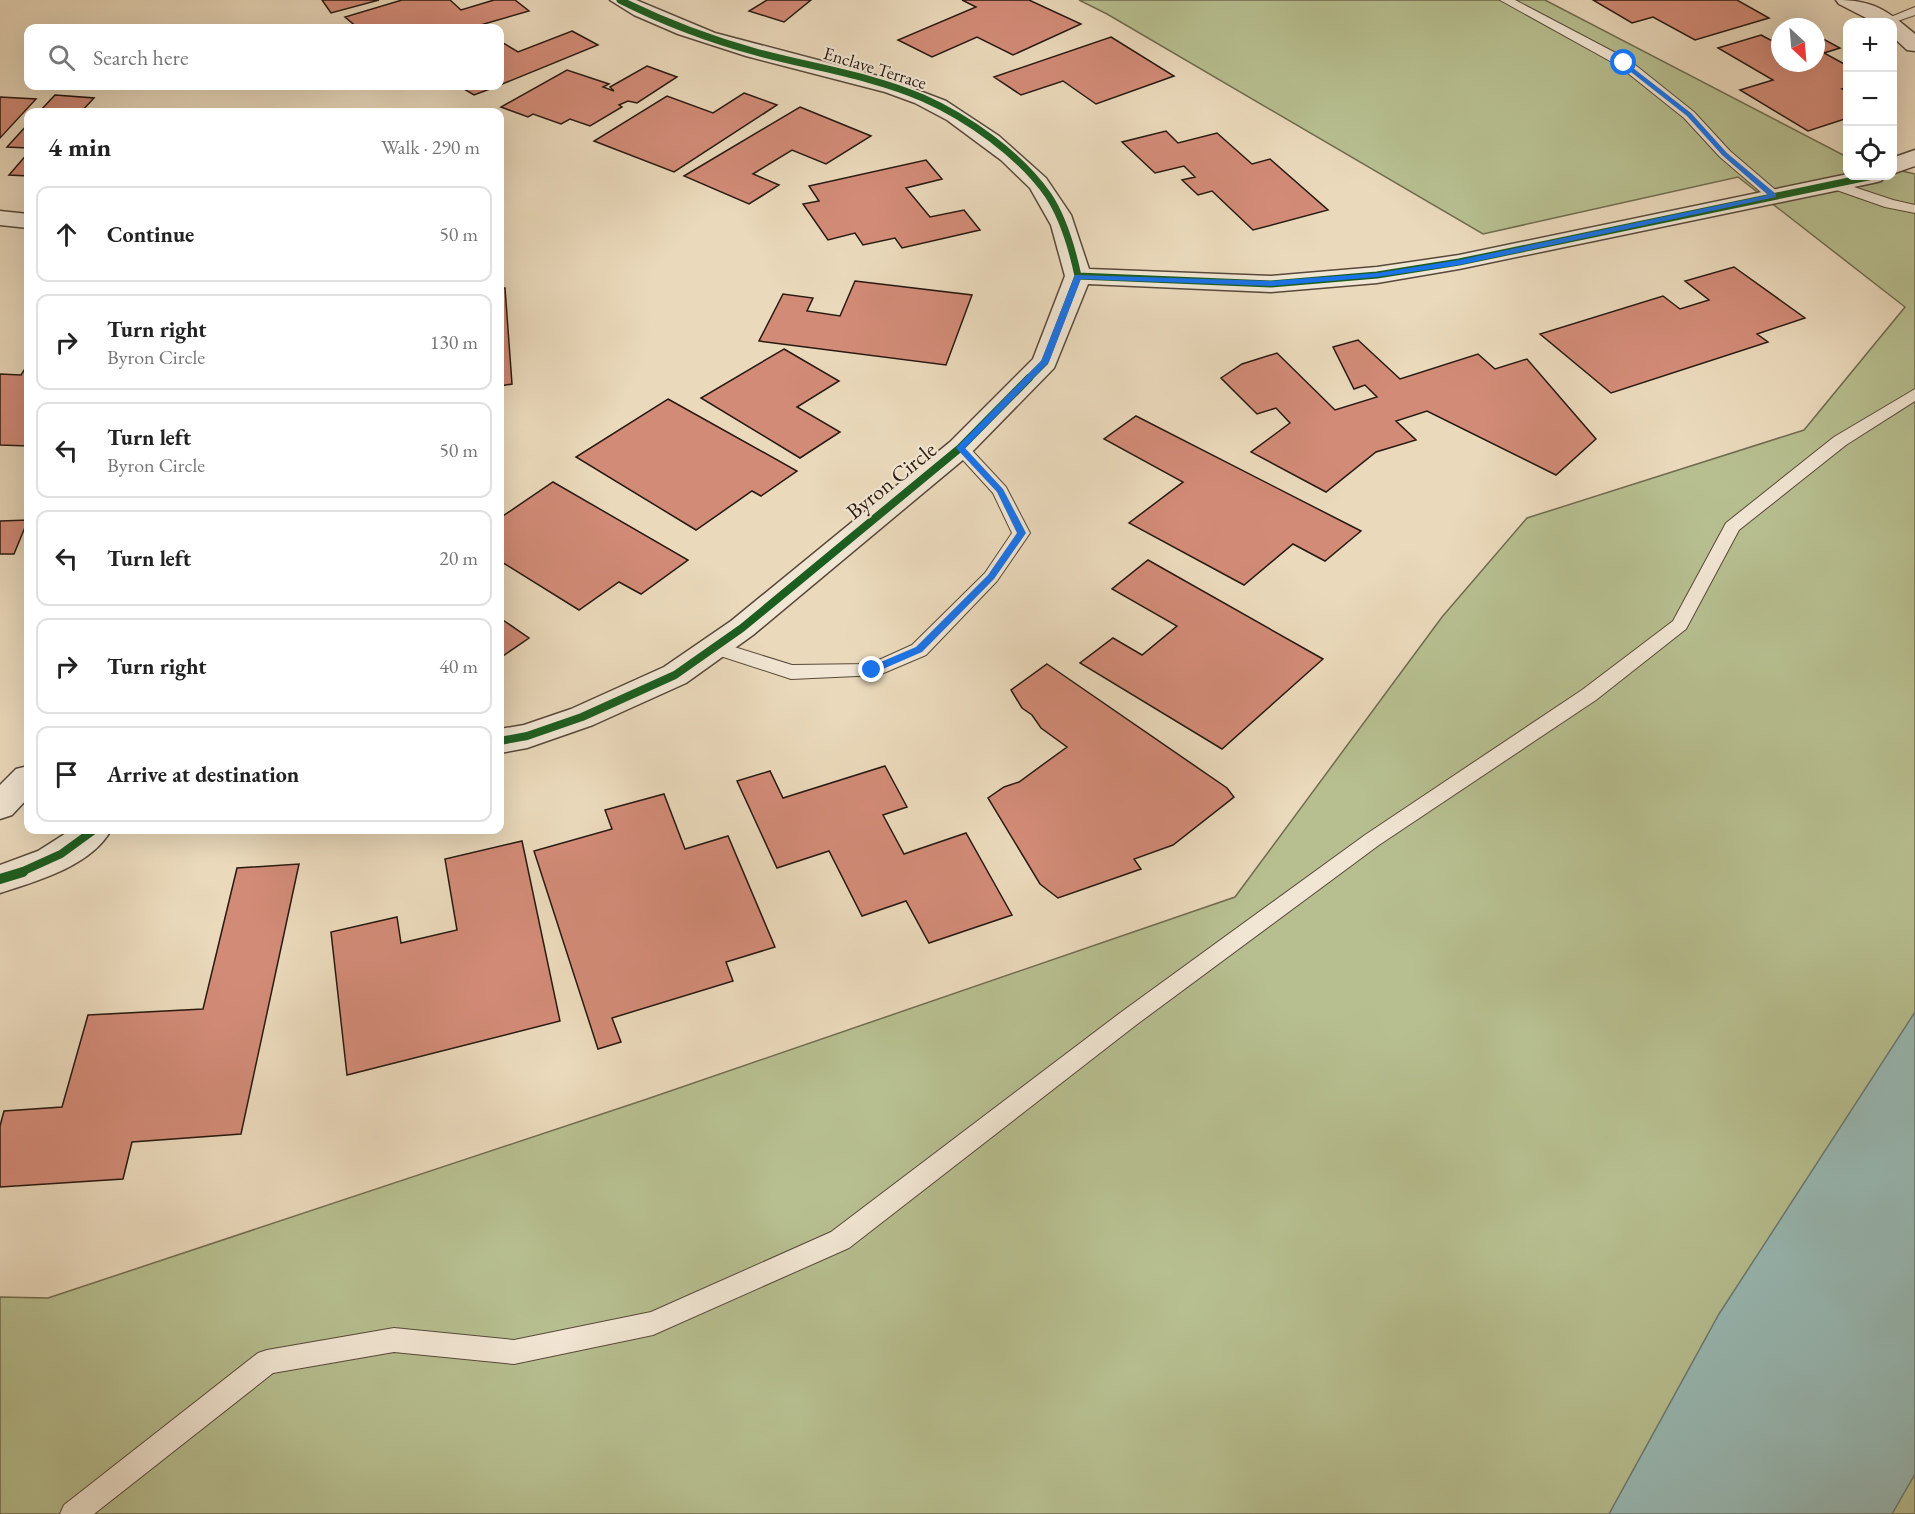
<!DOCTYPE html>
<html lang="en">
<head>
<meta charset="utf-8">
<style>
	:root { --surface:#fff; --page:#f6f6f6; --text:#222; --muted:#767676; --line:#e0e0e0 }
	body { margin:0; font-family:"EB Garamond",serif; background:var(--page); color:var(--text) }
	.controls { position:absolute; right:18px; top:18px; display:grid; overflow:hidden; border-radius:12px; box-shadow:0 6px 24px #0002 }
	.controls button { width:54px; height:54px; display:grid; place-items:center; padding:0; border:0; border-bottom:2px solid var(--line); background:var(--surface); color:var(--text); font:30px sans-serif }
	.compass { position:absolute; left:1771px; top:18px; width:54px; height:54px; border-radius:50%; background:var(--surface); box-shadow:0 6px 24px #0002; rotate:154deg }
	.stop { position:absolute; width:18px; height:18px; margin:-14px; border:4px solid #1a73e8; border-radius:50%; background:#fff }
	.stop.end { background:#1a73e8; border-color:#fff; box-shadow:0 2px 6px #0008 }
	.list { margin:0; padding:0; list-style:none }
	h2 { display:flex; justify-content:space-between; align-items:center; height:78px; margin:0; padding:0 24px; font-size:26px }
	h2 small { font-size:20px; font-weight:400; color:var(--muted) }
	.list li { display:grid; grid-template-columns:39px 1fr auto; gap:18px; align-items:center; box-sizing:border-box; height:96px; margin:0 12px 12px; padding:0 12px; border:2px solid var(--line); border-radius:12px }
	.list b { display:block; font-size:22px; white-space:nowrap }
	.list p { margin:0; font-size:20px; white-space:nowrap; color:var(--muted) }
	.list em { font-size:20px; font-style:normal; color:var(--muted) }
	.icon { flex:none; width:33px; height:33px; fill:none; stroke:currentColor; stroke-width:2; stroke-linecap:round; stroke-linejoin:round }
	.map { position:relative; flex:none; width:1915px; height:1514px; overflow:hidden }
	.search { position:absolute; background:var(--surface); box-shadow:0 6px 24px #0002; left:24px; top:24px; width:480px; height:66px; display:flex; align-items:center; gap:15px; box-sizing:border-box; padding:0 21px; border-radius:12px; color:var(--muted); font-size:22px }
	.panel { position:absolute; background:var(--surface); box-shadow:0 6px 24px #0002; left:24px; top:108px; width:480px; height:726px; border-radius:12px }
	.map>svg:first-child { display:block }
	.green { fill:#b7bf90; stroke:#706c50; stroke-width:1.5 }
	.water { fill:#98b9b4; stroke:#6b7972; stroke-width:1.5 }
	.building { fill:#d28b77; stroke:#281910; stroke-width:1.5 }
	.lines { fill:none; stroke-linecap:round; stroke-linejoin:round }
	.service-casing { stroke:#58493b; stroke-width:2 }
	.minor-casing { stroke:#58493b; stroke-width:3 }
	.service { fill:#f1e6d3; fill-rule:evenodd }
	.minor { fill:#f1e6d3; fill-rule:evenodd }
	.cycleway-far2-casing { stroke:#f1e6d3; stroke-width:10 }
	.cycleway-far1-casing { stroke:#f1e6d3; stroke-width:12 }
	.cycleway-casing { stroke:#f1e6d3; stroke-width:14 }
	.cycleway-far2 { stroke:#1b5e20; stroke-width:7 }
	.cycleway-far1 { stroke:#1b5e20; stroke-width:8 }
	.cycleway { stroke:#1b5e20; stroke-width:10 }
	.route { fill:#1a73e8 }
	.labels { text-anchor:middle; stroke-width:4.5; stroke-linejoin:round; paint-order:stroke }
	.far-street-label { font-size:18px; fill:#281910; stroke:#f1e6d3 }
	.street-label { font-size:22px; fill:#281910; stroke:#f1e6d3 }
</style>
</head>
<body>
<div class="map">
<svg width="1915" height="1514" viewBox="0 0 1915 1514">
	<rect width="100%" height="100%" fill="#ead9bb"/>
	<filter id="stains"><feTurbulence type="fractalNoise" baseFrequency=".00333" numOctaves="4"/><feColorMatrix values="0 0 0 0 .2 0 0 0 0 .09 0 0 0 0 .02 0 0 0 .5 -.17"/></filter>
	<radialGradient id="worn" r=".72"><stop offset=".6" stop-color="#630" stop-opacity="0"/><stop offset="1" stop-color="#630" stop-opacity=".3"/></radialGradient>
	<path class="green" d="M 1079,0 L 1545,0 L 1847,157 L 1848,176 L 1892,176 L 1893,169 L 1915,174 L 1915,1514 L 0,1514 L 0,1297 L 48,1298 L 647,1099 L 1235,897 L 1442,617 L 1527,518 L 1804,430 L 1905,307 L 1738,177 L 1483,234 L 1107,14 Z"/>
	<path class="water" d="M 1915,1012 L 1915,1474 L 1892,1514 L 1609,1514 L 1719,1314 Z"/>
	<path class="building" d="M 322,0 L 379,0 L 331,13 Z
		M 402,0 L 450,0 L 461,10 L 494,0 L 515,0 L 529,11 L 470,28 L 395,28 L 393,26 L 358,28 L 345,17 Z
		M 767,0 L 811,0 L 784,22 L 749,11 Z
		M 962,0 L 1029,0 L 1081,24 L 1013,55 L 977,37 L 932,57 L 898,40 L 976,7 Z
		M 1593,0 L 1737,0 L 1769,18 L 1695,40 L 1653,17 L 1632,23 Z
		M 572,31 L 598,45 L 500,85 L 500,41 L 518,52 Z
		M 1761,35 L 1776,43 L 1780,41 L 1780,63 L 1816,63 L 1816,35 L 1840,48 L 1824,53 L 1848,66 L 1848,87 L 1842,89 L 1848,92 L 1848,118 L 1808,131 L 1740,90 L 1773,80 L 1718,48 Z
		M 1111,37 L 1174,76 L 1096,104 L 1063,81 L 1021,95 L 994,77 Z
		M 647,66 L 677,77 L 637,103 L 628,101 L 619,105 L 622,107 L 590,126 L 570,119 L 561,124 L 533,114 L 528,117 L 501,107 L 567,70 L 609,84 L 603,87 L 614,91 L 610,87 Z
		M 459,86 L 498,86 L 474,95 Z
		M 744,93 L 777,105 L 674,172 L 594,141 L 667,96 L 713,113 Z
		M 55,95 L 94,98 L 81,112 L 88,112 L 39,112 Z
		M 0,97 L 36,99 L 0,138 Z
		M 800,107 L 871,136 L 826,164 L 792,150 L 753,174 L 779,185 L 749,204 L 684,176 Z
		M 28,124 L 28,148 L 7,147 Z
		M 1166,131 L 1178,143 L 1217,133 L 1252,164 L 1270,159 L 1328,210 L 1253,230 L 1212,191 L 1198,195 L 1182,180 L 1195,177 L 1184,166 L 1155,173 L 1122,142 Z
		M 28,153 L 28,176 L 9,175 Z
		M 926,160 L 942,179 L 906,188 L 930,217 L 964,210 L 980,230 L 902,248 L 895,238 L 863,245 L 855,233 L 828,240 L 803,204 L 819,201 L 809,186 Z
		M 1734,267 L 1805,318 L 1757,334 L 1768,342 L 1611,393 L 1540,334 L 1663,296 L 1680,309 L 1709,300 L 1685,281 Z
		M 855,281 L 972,295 L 946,365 L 759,341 L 783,294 L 813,298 L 807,311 L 840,316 Z
		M 500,288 L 505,288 L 512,384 L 500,386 Z
		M 1358,340 L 1400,379 L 1478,354 L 1495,369 L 1527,359 L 1596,439 L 1556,475 L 1427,411 L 1396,421 L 1416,440 L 1376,452 L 1326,492 L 1251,452 L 1290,423 L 1276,408 L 1257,414 L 1221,378 L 1242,364 L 1277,353 L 1335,410 L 1377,397 L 1365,385 L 1354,389 L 1333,347 Z
		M 784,349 L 839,381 L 797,407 L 840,432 L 800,458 L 701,398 Z
		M 28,364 L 28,446 L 0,445 L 0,374 L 21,375 Z
		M 668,399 L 797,471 L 761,496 L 752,491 L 696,530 L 576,457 Z
		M 1136,416 L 1361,531 L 1325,561 L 1293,544 L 1244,585 L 1129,523 L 1183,482 L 1104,439 Z
		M 553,482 L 688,560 L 641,594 L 619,582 L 579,610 L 500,561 L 500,518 Z
		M 28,520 L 14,554 L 0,554 L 0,521 Z
		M 1148,560 L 1323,659 L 1222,749 L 1080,663 L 1113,638 L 1142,655 L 1177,626 L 1112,589 Z
		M 500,618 L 529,638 L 500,658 Z
		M 1047,664 L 1227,788 L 1234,797 L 1173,845 L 1134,859 L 1141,869 L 1058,898 L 1040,884 L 988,798 L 1004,787 L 1019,782 L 1067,747 L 1041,728 L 1032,715 L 1022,708 L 1011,690 Z
		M 885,766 L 907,807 L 883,815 L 904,854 L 966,833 L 1012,915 L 929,943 L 906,901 L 862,916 L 829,851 L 777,868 L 737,781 L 770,771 L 783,798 Z
		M 664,794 L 685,849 L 728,836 L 775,947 L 726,962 L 733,981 L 612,1018 L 621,1042 L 598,1049 L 534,851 L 612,829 L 605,810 Z
		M 522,841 L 560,1021 L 347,1075 L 331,932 L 397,917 L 401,943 L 457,930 L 445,859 Z
		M 299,864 L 241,1134 L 132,1142 L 123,1179 L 0,1187 L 0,1126 L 4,1111 L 62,1107 L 88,1015 L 203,1009 L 237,868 Z"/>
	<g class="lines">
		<defs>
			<path id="service" d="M 1500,0 L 1515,0 L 1629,60 L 1694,112 L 1730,151 L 1779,193 L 1779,199 L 1769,199 L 1720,157 L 1684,118 L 1619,66 Z
				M 1915,7 L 1915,15 L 1892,23 L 1881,21 Z
				M 1833,180 L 1893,200 L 1915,205 L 1915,213 L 1885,207 L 1828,187 L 1826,184 Z
				M 1915,389 L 1915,401 L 1846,445 L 1739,530 L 1686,629 L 1596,700 L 1379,845 L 1136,1025 L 849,1248 L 653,1335 L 514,1364 L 394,1352 L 273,1373 L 94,1514 L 60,1514 L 64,1505 L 258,1353 L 267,1350 L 394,1328 L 514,1340 L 651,1312 L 831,1232 L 1120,1013 L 1365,835 L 1582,690 L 1673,621 L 1726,523 L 1834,437 Z
				M 960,443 L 966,444 L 1006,487 L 1030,533 L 997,581 L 926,655 L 879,675 L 791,679 L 708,652 L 706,647 L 708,642 L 715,641 L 792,665 L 870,664 L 912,645 L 985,573 L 1012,533 L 993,493 L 952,448 Z"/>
			<path id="minor" d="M 610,0 L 636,0 L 715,33 L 886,78 L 946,101 L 999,136 L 1046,178 L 1071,215 L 1089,269 L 1271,276 L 1377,267 L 1459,255 L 1848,174 L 1885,176 L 1881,181 L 1873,183 L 1459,269 L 1377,283 L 1271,292 L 1088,284 L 1054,368 L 970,454 L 753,635 L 686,683 L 593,725 L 527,748 L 500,753 L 500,729 L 524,725 L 571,709 L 664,667 L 731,621 L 950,442 L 1033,359 L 1065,276 L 1051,225 L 1030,188 L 1001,160 L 947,120 L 915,103 L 885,92 L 746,56 L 678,34 L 634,15 Z
				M 1836,0 C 1873,0 1887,10 1915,34 L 1915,51 L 1907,50 L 1892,36 L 1892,22 L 1874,22 L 1839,4 Z
				M 1915,150 L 1915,166 L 1892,174 L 1892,158 Z
				M 0,211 L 28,214 L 28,228 L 0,225 Z
				M 28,766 L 28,798 L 12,815 L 0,819 L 0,785 L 16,769 Z
				M 71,830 L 111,830 C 91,866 37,881 0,893 L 0,865 L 38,851 Z"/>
		</defs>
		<use href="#service" class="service-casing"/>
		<use href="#minor" class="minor-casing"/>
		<use href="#service" class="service"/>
		<use href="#minor" class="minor"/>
		<defs>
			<path id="cycleway-far2" d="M 620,0 C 664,22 709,39 756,52 C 811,67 870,75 923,98 C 968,118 1019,154 1048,195 C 1064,219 1072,248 1078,276
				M 1078,276 L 1271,284 L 1377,275 L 1459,262 L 1873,176
				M 1027,380 L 1045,362 L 1078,276"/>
			<path id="cycleway-far1" d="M 500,741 L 527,736 L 582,717 L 675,675 L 742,628 L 960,448 L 1029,378
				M 19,873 L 61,854 L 94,830"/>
			<path id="cycleway" d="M 0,879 L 23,872"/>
		</defs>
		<use href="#cycleway-far2" class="cycleway-far2-casing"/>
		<use href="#cycleway-far1" class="cycleway-far1-casing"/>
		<use href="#cycleway" class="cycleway-casing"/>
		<use href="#cycleway-far2" class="cycleway-far2"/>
		<use href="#cycleway-far1" class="cycleway-far1"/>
		<use href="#cycleway" class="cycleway"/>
	</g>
	<path class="route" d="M 1624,61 L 1691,113 L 1727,153 L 1776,194 L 1776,197 L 1459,265 L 1377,277 L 1271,286 L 1081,279 L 1049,362 L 965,448 L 1003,489 L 1026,533 L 994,579 L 922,652 L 876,672 L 869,672 L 869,667 L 916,647 L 988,575 L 1017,533 L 997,492 L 956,448 L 1041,361 L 1075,275 L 1271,281 L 1377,273 L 1459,260 L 1768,195 L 1722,155 L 1687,116 L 1622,65 Z"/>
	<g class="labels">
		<g class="far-street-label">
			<text transform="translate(875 68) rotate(17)" y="6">Enclave Terrace</text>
		</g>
		<g class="street-label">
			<text transform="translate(891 480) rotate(-39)" y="8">Byron Circle</text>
		</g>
	</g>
	<rect width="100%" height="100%" filter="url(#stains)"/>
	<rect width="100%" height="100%" fill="url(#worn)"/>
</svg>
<div class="controls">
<button>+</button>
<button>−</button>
<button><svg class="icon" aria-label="locate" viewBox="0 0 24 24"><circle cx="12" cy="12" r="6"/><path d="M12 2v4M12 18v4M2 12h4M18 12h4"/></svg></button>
</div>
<svg class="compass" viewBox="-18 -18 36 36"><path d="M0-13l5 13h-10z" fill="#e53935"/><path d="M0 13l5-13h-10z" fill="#767676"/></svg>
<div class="stop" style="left:1624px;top:63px"></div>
<div class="stop end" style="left:872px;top:670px"></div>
<div class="search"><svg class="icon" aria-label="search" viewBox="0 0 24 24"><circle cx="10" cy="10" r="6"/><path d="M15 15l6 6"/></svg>Search here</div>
<section class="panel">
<h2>4 min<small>Walk · 290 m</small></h2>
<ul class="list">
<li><svg class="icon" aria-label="ahead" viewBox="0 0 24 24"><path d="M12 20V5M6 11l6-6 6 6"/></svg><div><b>Continue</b></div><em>50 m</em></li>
<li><svg class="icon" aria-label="right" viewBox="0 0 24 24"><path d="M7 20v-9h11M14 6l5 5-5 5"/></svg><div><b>Turn right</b><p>Byron Circle</p></div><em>130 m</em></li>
<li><svg class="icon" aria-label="left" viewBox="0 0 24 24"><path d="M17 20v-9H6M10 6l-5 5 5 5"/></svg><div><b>Turn left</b><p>Byron Circle</p></div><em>50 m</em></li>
<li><svg class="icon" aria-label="left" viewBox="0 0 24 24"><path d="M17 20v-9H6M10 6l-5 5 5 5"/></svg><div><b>Turn left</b></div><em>20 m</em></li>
<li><svg class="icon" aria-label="right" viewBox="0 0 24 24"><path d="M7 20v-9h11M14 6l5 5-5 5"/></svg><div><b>Turn right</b></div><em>40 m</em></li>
<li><svg class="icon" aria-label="arrive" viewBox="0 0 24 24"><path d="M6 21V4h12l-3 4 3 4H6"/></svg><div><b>Arrive at destination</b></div></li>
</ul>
</section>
</div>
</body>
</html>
